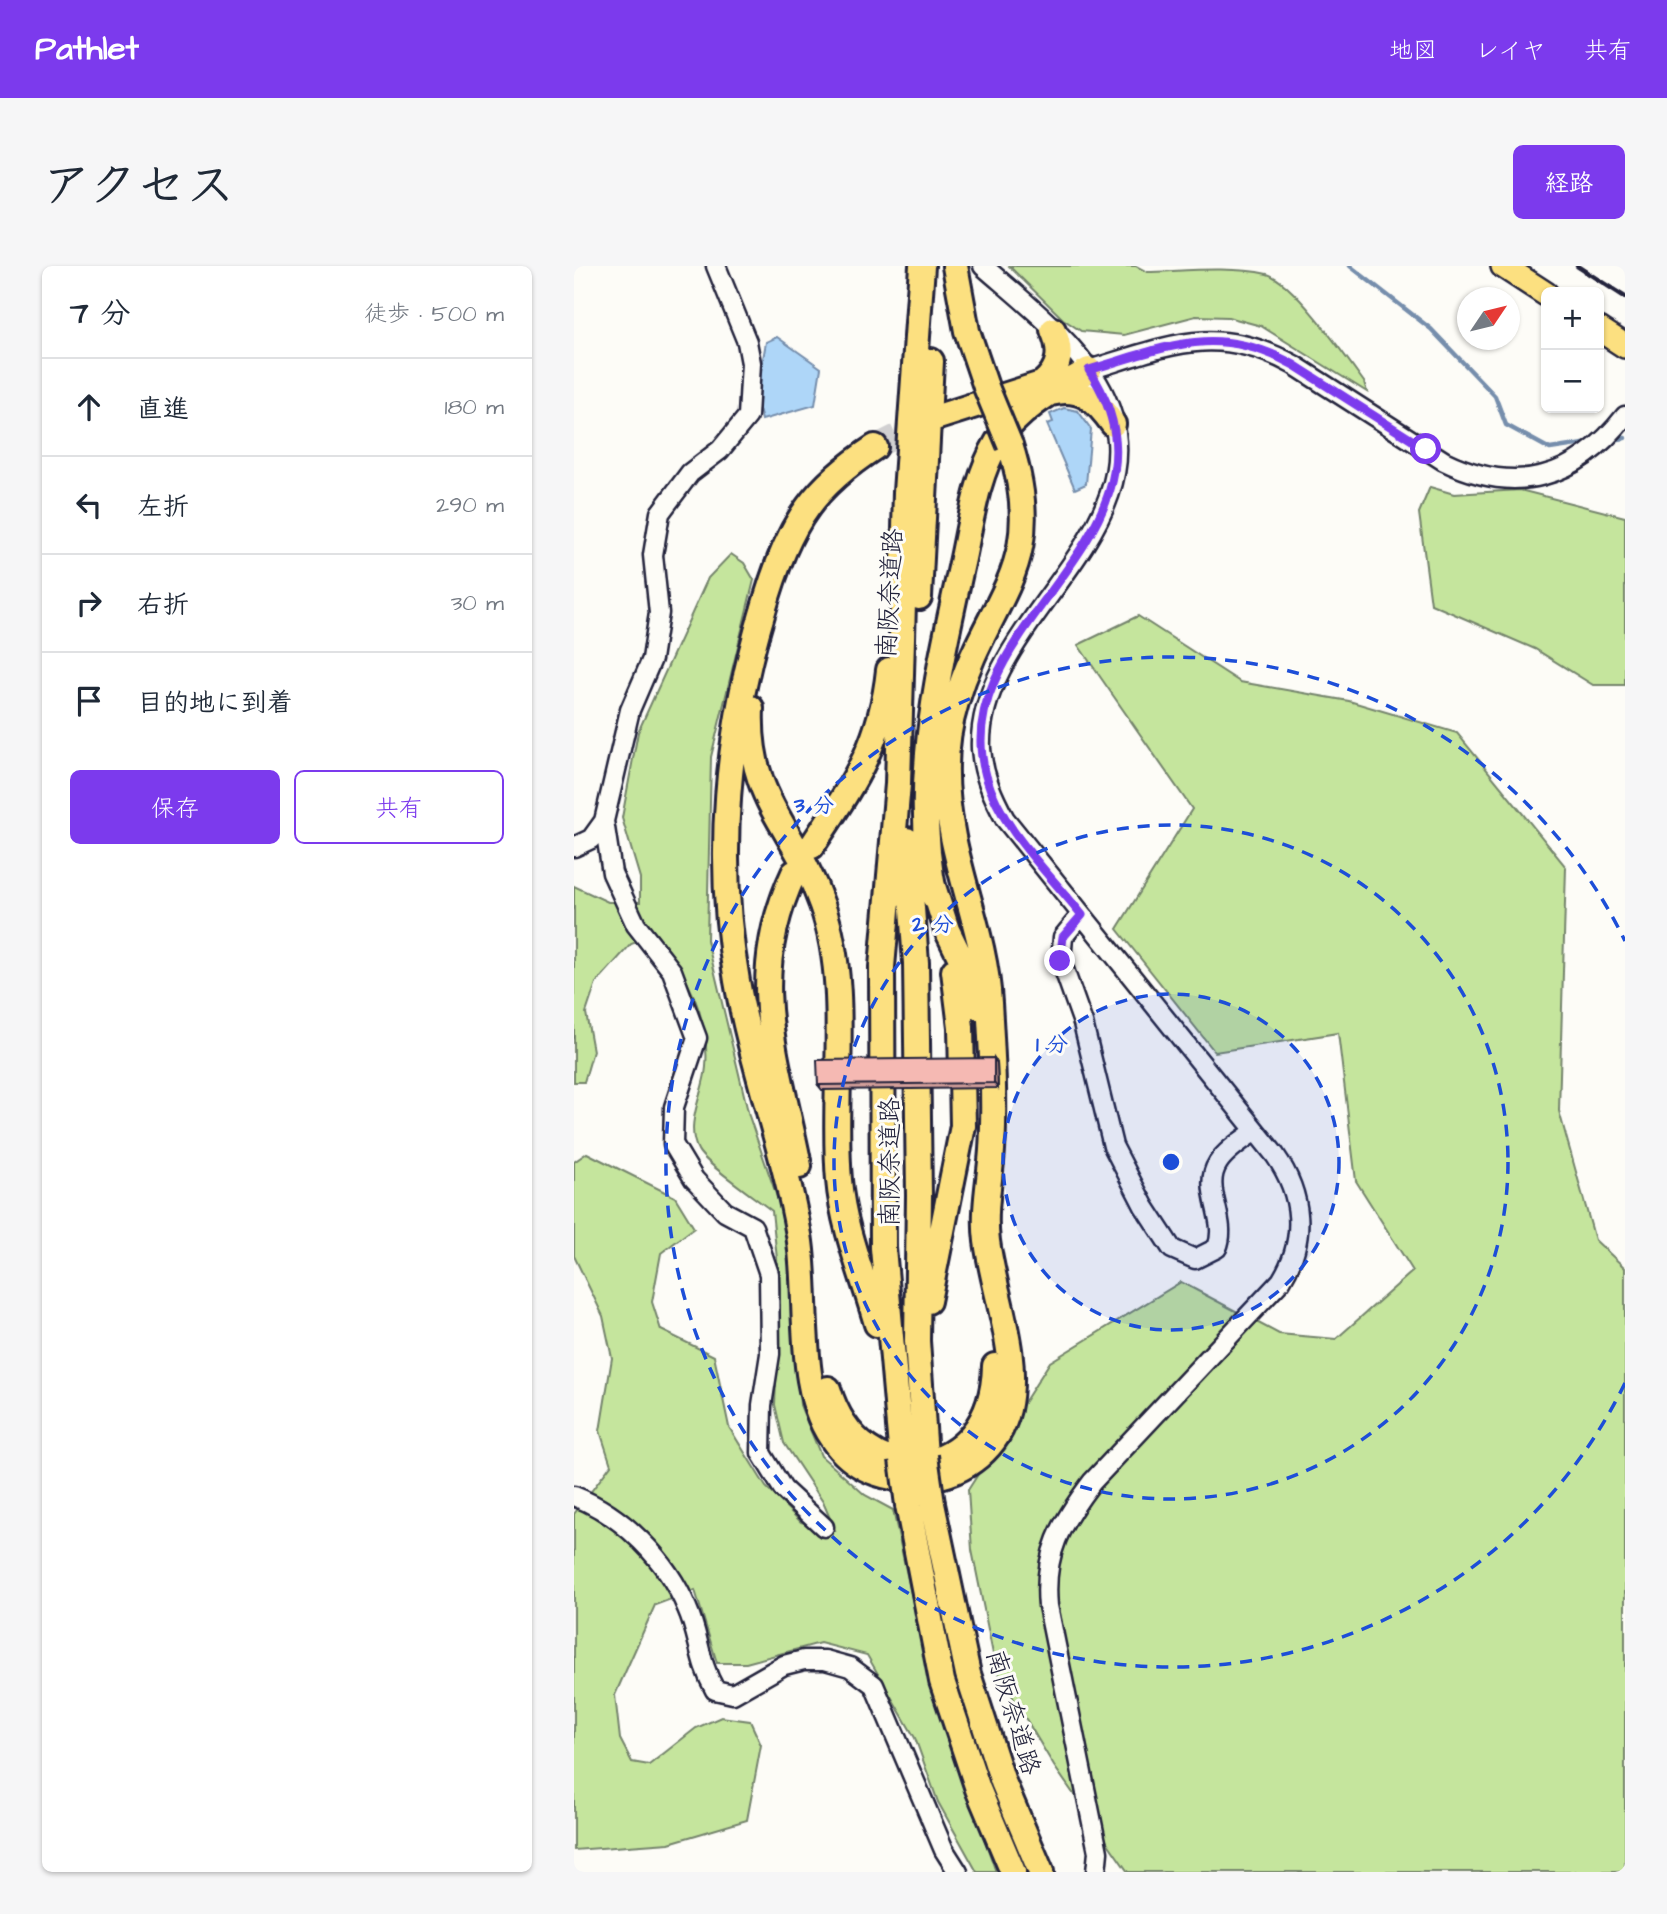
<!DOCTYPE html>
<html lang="ja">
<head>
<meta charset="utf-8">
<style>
	:root { --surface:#fff; --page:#f6f6f7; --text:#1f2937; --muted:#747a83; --line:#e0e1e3; --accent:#7c3aed }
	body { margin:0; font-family:"Architects Daughter","Klee One",sans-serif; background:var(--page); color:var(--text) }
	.controls { position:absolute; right:21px; top:21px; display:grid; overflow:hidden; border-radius:10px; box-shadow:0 2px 5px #0004 }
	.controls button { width:63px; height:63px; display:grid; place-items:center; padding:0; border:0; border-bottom:2px solid var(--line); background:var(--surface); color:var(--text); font:35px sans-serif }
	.compass { position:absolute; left:883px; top:21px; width:63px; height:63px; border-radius:50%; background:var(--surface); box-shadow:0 2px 5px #0004; rotate:55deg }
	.stop { position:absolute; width:21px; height:21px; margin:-16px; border:5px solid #7c3aed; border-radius:50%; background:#fff }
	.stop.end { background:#7c3aed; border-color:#fff; box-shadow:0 2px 7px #0008 }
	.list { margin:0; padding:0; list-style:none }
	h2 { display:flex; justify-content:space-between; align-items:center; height:91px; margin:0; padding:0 28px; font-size:30px }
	h2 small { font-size:23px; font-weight:400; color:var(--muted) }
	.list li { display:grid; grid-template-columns:46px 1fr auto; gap:21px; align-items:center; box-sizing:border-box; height:98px; padding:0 28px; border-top:2px solid var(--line) }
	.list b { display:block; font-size:26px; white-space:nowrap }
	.list em { font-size:23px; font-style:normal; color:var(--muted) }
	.actions { display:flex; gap:14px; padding:21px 28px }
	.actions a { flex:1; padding:16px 0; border:2px solid var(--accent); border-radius:10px; text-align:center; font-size:24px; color:var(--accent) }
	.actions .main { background:var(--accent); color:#fff }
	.icon { flex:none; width:38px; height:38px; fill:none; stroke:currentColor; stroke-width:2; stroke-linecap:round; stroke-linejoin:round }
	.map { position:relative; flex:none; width:1051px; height:1606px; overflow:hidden; border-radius:10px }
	header { display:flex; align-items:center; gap:42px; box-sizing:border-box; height:98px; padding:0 35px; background:var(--accent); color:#fff }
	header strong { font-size:33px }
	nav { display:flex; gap:38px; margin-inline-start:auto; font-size:24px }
	.intro { display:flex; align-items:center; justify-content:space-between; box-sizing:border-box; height:168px; padding:0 42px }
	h1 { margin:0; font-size:49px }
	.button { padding:18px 32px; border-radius:10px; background:var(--accent); color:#fff; font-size:24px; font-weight:700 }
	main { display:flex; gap:42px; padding:0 42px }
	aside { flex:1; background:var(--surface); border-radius:10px; box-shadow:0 2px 5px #0004 }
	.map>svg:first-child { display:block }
	.green { fill:#c5e59d; stroke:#74846c; stroke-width:2 }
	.water { fill:#aed6f8; stroke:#768eac; stroke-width:2 }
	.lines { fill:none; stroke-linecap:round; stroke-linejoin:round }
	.stream { stroke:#768eac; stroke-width:4.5 }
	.highway-tunnel { stroke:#d1d0d1; stroke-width:24; stroke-dasharray:24 12; stroke-linecap:butt }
	.minor-casing { stroke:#22223b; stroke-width:23 }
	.major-casing { stroke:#22223b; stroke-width:28 }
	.highway-casing { stroke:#22223b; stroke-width:30 }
	.minor { stroke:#fdfcf7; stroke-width:18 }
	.major { stroke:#fce080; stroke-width:23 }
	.highway { stroke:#fce080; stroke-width:24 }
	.rail { stroke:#22223b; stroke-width:4.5 }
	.highway-bridge-casing { stroke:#22223b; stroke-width:30; stroke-linecap:butt }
	.highway-bridge { stroke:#fce080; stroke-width:24 }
	.wall { fill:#d39f9a; stroke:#22223b; stroke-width:2 }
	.shaded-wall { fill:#ac827d; stroke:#22223b; stroke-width:2 }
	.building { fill:#f5b9b3; stroke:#22223b; stroke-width:2 }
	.route { stroke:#7c3aed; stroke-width:9 }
	.ring { fill:none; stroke:#1d4ed8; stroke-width:3.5; stroke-dasharray:12 9 }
	.labels { text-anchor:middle; stroke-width:6; stroke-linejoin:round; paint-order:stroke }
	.street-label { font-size:26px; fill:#22223b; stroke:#fdfcf7 }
	.centre { fill:#1d4ed8; stroke:#fdfcf7; stroke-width:3.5 }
	.ring-label { font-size:21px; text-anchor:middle; font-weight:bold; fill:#1d4ed8; stroke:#fdfcf7; stroke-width:6; stroke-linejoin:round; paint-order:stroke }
</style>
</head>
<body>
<header>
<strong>Pathlet</strong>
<nav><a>地図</a><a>レイヤ</a><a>共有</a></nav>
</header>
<div class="intro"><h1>アクセス</h1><a class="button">経路</a></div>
<main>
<aside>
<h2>7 分<small>徒歩 · 500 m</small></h2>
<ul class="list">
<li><svg class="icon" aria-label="ahead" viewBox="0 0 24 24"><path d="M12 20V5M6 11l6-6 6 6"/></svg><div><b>直進</b></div><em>180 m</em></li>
<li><svg class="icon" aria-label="left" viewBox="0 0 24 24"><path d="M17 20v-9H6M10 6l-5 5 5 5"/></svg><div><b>左折</b></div><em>290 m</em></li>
<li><svg class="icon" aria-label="right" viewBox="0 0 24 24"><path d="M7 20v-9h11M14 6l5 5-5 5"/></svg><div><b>右折</b></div><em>30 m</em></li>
<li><svg class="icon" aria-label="arrive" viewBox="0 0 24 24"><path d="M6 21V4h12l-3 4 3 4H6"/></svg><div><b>目的地に到着</b></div></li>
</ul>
<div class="actions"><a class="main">保存</a><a>共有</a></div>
</aside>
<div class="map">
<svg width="1051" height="1606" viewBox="0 0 1051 1606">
	<rect width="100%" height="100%" fill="#fdfcf7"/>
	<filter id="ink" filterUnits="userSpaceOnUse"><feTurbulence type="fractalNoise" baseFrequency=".0143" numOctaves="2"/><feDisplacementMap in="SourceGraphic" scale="14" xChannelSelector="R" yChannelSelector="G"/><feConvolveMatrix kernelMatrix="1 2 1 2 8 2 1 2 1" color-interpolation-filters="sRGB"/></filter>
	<g filter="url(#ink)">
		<path class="green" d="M 435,0 L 562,0 L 573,6 C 610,5 656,0 693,8 C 720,16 772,91 790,116 L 793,126 L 687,60 L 654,51 L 622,50 L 550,69 L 507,65 L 489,53 Z
			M 856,221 L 880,228 L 946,224 L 1051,251 L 1051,419 L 1019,419 L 961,383 L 857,338 L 845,247 Z
			M 157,288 L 170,297 L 180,314 L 137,491 L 133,674 L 175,850 L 212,957 L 226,1139 L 247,1190 L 291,1229 L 319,1244 L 358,1425 L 422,1606 L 403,1606 L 364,1536 L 341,1472 L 293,1389 L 246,1377 L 172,1397 L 143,1397 L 121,1324 L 81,1339 L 41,1429 L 46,1473 L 58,1496 L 75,1499 L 122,1462 L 147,1451 L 176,1455 L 187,1479 L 173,1554 L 95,1577 L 0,1584 L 0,1248 L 37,1199 L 26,1165 L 38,1092 L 29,1050 L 0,990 L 0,896 L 13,887 L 101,931 L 120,962 L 87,987 L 78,1036 L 87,1064 L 140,1090 L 155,1161 L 192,1221 L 227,1256 L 261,1264 L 249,1236 L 210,1177 L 201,1139 L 206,1022 L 198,945 C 183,933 130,897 124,884 C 110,858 130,827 132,801 C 136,751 112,707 83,669 L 57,678 L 22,717 L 12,747 L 19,785 L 10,816 L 0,816 L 0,620 L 34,636 L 66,636 L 66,612 L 48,552 L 64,466 L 134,312 Z
			M 564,350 L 666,416 L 775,435 L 883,467 L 992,601 L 985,845 L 1021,974 L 1051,1002 L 1051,1606 L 554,1606 L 480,1500 L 422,1403 L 398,1284 L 394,1224 L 476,1096 L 607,1016 L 705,1068 L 762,1073 L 839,1005 L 782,915 L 764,767 L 641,786 L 543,663 L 618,543 L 504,379 Z"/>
		<path class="water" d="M 203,71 L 247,102 L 241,139 L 188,154 L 182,133 L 192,76 Z
			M 490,142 L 504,145 L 517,163 L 512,218 L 501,223 L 473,158 L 479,156 L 476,148 Z"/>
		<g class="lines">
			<path class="stream" d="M 776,0 L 857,63 L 921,130 L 932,159 L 976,183 L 1016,177
				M 1038,174 L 1051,172"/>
			<path class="highway-tunnel" d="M 301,181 L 353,155"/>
			<defs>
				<path id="minor" d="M 142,0 L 173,76 L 177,97 L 174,150 L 146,184 L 116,207 L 86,247 L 79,289 L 85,347 L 78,393 L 56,444 L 30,555 L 38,607 L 62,659 L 98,705 L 123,772 L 100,841 L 99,878 L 120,913 L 151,946 L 179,961 L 195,1008 L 196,1088 L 188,1139 L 187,1187 L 209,1223 L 250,1261
					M 409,0 C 449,35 496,71 524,117 C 606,257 401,352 407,483 C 409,509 419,531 431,553 L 701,889 C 729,929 733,973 707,1015 L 518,1216 C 487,1257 469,1287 474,1340 L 524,1586 L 522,1606
					M 515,104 C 594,80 642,56 720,99 L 870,195 C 942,230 1002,213 1051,150
					M 0,581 L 17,573 L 30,555
					M 507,649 L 489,671 L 487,695 L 509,757 L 539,880 L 570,940 L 598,983 L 621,993 L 643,982 C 655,954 627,923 644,897 C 652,884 669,874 681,865
					M 0,1230 C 49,1249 93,1294 113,1342 C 126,1371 124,1394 141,1424 L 159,1428 L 210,1399 L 230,1394 L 251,1394 L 276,1401 L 300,1419 L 370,1584 L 384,1606"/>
				<path id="major" d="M 929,0 L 972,28
					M 1025,63 L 1051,80"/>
				<path id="highway" d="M 381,0 L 393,65 L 412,121
					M 469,117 C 487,102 488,84 479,64
					M 477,127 C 507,119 523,135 539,158
					M 364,151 L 483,113
					M 301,181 C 275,198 252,216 234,241 C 212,271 199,309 189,345 C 153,464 141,592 163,715 C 178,801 210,883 225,969 C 236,1032 220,1127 262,1178 C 284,1206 318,1216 353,1212 C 392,1208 425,1181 434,1143 C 446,1088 420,1029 413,975 C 409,944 416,914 418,884 C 421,836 418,785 415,737 C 412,680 390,626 379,571 C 370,525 368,481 382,436 C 413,330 476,304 436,179
					M 345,331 L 357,95
					M 177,442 C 173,536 221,560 248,639 C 278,723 257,826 265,914 C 269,963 290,1012 303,1058
					M 333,574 L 342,697 L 345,930 L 343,1075 L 351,1190
					M 238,580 C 278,519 307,480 315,404
					M 220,607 C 170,714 204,792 225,900
					M 358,617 L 373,664 L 396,711 L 403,741
					M 361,632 C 337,519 364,407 388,297 C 397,256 402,211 424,175 C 445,142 482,123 515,104
					M 354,1035 L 389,860 L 387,761 L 380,705
					M 254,1123 C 287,1233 418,1217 421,1100
					M 328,1193 L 309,982 L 308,701 L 324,518 L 332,226 L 348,0
					M 358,1238 L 394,1408 L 429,1516 L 467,1606
					M 334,1239 L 368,1415 L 404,1523 L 439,1606"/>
			</defs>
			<use href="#minor" class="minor-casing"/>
			<use href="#major" class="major-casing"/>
			<use href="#highway" class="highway-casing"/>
			<use href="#minor" class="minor"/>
			<use href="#major" class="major"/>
			<use href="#highway" class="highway"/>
			<path class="rail" d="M 1003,0 L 1051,31"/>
			<defs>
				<path id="highway-bridge" d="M 412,121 L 436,179
					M 351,1190 L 358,1238
					M 328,1193 L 334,1239"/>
			</defs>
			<use href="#highway-bridge" class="highway-bridge-casing"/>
			<use href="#highway-bridge" class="highway-bridge"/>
		</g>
		<path class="wall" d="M 420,792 L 423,797 L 424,822 L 248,824 L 244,819 Z"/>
		<path class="shaded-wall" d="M 420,792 L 423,797 L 424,822 L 420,817 Z"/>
		<path class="building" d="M 420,792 L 420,817 L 244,819 L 243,794 Z"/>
	</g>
	<g class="lines" filter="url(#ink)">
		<path class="route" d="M 486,695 L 489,671 L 508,649 C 474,606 427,563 412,510 C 368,359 623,267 515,104 C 594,81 642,56 720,99 L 852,183"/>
	</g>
	<circle cx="597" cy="896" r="168" fill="#1d4ed8" fill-opacity=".12"/>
	<g class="ring">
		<circle cx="597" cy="896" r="168"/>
		<circle cx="597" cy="896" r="337"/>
		<path d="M1051 1117A505 505 0 1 1 1051 675"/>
	</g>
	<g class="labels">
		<g class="street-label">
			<text transform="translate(315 327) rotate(-87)" y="9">南阪奈道路</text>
			<text transform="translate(315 896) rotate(-90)" y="9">南阪奈道路</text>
			<text transform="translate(440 1446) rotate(73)" y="9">南阪奈道路</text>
		</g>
	</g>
	<circle cx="597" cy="896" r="10" class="centre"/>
	<g class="ring-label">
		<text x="240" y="546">3 分</text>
		<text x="359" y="665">2 分</text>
		<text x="478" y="785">1 分</text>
	</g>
</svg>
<div class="controls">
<button>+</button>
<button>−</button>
</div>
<svg class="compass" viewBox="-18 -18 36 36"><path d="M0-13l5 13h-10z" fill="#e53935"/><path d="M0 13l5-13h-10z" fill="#747a83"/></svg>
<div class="stop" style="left:852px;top:183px"></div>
<div class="stop end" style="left:486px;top:695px"></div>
</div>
</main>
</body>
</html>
